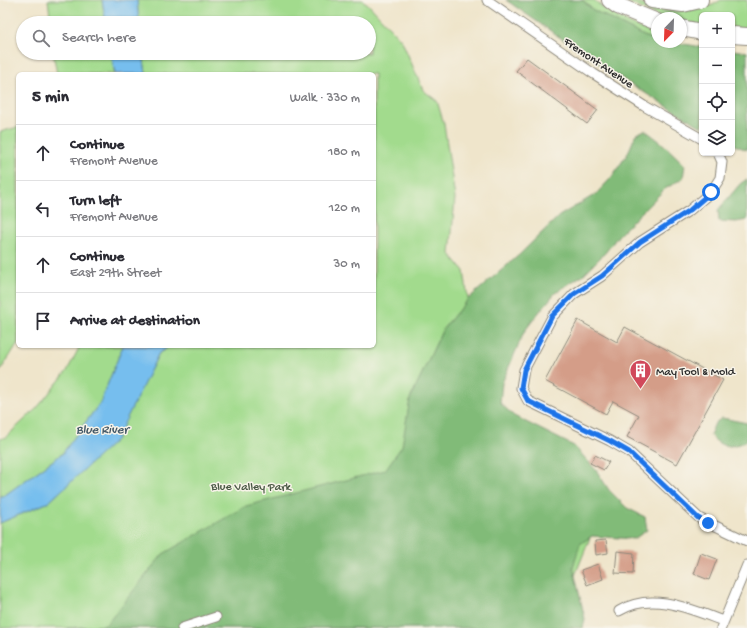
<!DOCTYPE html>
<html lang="en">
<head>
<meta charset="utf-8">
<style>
	:root { --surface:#fff; --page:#f2f2f3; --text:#2b2b33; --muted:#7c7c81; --line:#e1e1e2 }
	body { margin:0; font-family:"Gochi Hand",sans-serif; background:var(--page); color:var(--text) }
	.controls { position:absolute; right:12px; top:12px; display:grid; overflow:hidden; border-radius:6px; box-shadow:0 1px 3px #0004 }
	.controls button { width:36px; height:36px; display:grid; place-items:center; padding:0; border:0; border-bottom:1px solid var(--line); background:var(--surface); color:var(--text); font:20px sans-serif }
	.compass { position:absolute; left:651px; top:12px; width:36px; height:36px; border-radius:50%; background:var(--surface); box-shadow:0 1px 3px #0004; rotate:203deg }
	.stop { position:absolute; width:12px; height:12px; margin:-9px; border:3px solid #1a73e8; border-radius:50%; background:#fff }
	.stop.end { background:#1a73e8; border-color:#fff; box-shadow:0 1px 4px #0008 }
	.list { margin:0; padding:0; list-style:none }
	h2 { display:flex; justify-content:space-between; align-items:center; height:52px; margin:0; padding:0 16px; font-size:17px }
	h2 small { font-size:13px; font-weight:400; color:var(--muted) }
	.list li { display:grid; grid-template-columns:26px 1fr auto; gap:12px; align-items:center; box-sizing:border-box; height:56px; padding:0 16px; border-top:1px solid var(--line) }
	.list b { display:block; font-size:15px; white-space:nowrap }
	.list p { margin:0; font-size:13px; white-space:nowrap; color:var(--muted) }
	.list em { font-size:13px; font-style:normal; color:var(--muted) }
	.icon { flex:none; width:22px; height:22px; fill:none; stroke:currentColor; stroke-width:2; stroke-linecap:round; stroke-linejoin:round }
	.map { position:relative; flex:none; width:747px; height:628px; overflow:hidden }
	.search { position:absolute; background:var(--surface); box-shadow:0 1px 3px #0004; left:16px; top:16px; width:360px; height:44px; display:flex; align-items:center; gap:10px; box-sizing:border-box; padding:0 14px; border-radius:22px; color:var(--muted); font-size:15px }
	.panel { position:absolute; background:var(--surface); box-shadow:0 1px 3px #0004; left:16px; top:72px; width:360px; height:276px; border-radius:6px }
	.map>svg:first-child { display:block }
	.green { fill:#a2db8d; stroke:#66835c }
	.forest { fill:#81bb78; stroke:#567352 }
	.water { fill:#76beee; stroke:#50748c }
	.building { fill:#d49d88 }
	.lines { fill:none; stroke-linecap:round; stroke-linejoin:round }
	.street-casing { stroke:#8d887b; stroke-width:11 }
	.highway-casing { stroke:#8d887b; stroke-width:18 }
	.street { stroke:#fff; stroke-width:9 }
	.highway { stroke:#fff; stroke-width:16 }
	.route { stroke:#1a73e8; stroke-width:5 }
	.labels { text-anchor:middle; stroke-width:3; stroke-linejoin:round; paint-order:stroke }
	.street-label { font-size:12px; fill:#2b2b2b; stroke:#f7f3e8 }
	.poi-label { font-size:12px; fill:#2b2b2b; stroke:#f7f3e8; text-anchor:start }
	.park-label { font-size:12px; fill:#495744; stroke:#f7f3e8 }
	.water-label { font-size:13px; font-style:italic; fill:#425766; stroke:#f7f3e8 }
</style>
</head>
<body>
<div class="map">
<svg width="747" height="628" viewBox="0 0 747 628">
	<rect width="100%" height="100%" fill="#f7f3e8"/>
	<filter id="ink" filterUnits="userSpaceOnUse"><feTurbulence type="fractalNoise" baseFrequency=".025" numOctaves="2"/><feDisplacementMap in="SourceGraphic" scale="8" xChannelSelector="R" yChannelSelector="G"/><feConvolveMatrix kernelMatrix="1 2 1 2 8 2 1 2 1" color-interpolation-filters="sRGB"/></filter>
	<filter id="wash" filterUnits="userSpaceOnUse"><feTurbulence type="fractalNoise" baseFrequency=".012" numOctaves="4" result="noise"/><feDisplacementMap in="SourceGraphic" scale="16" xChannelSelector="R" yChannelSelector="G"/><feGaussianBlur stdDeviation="0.9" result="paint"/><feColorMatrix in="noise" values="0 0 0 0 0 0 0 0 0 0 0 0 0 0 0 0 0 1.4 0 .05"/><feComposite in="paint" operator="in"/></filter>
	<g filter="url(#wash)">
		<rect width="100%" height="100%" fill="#efe5cb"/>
		<path class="green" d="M 48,0 L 102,0 L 106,23 L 51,23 Z
			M 137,0 L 362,0 L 368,4 L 402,41 L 423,90 L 437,101 L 444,124 L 455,198 L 450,254 L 464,271 L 468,299 L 443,329 L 410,399 L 609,490 L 554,628 L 0,628 L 0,523 L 49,502 L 115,440 L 159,353 L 166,349 L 167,346 L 374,346 L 374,74 L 146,74 L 143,53 L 369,53 L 369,23 L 139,23 Z
			M 582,0 L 594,0 C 612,16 634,27 657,34 L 657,39 L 648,38 L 593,10 Z
			M 623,0 L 630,0 L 649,7 L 669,11 L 689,10 L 713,5 L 721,0 L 747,0 L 747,30 L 732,28 L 732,15 L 702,15 L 702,25 L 681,22 L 681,18 L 662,18 Z
			M 53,53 L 111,53 L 115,74 L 57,74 Z
			M 18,127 L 18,343 L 0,371 L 0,132 Z
			M 80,346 L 123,346 L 100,403 L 62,454 L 5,495 L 0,497 L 0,439 L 6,437 L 37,408 L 67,371 Z"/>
		<path class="forest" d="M 506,0 L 582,0 L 593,10 L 648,38 L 657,39 L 657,42 L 672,42 L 702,47 L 702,127 C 634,88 570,45 506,0 Z
			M 732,50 L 747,52 L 747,150 L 732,144 Z
			M 645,130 L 662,143 L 685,165 L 683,178 L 665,189 L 618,236 L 605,253 L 584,274 L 555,293 L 536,316 L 524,332 L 502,383 L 500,403 L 514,416 L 574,446 L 596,470 L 609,490 L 627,508 L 645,517 L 647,530 L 634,539 L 592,536 L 580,544 L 573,567 L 585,619 L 583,628 L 67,628 L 106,625 L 163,554 L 246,506 L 385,470 L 402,446 L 410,399 L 443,329 L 468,299 L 519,255 L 559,216 L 596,194 L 611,178 L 628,153 L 636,134 Z
			M 747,179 L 747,220 L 736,222 L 719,221 L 718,210 L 740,184 Z
			M 722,418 L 747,423 L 747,441 C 731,448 722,449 710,435 L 715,423 Z"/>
		<path class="water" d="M 102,0 L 137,0 L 139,23 L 106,23 Z
			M 111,53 L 143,53 L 146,74 L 115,74 Z
			M 123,346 L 167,346 L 166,349 L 159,353 L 116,440 L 49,502 L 0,523 L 0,497 L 5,495 L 62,454 L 100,403 Z"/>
		<g id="blocks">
			<path class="building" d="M 527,58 L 598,110 L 587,124 L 516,71 Z
				M 578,320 L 617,342 L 625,327 L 723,380 L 677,464 L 627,437 L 639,415 L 613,401 L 606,414 L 545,381 Z
				M 595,455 L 609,462 L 604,470 L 590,463 Z
				M 606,540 L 608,553 L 596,555 L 595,541 Z
				M 617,551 L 634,553 L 633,574 L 615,573 Z
				M 701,553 L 717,559 L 709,580 L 694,574 Z
				M 598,564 L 603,579 L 587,585 L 581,570 Z"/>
		</g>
	</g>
	<g filter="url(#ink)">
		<use href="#blocks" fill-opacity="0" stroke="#8d887b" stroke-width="1"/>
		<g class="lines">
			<defs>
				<path id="street" d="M 487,0 L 594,74 L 644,106 L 702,139
					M 718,153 L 722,162 L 720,178 L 711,192 L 690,210 L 640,242 L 602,276 L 574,294 L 552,317 L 524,370 L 521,388 L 528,401 L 610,441 L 629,452 L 699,518 L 747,541
					M 619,611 C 652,591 690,609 723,621
					M 182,628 L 216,617
					M 721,628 L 747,565"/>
				<path id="highway" d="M 610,0 L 618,6 L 657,22
					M 652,0 L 683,4 L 700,0
					M 681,28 L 702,32
					M 732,35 L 747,36"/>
			</defs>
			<use href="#street" class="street-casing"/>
			<use href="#highway" class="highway-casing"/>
			<use href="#street" class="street"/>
			<use href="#highway" class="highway"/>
		</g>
	</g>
	<g class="lines" filter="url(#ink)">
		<path class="route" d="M 708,523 L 698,518 L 629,452 L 610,441 L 528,401 L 521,388 L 524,370 L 552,316 L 574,294 L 602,276 L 640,242 L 690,210 L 711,192"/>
	</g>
	<defs>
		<symbol id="building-pin" viewBox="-11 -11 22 30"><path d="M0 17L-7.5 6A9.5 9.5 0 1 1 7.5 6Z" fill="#d1495b" stroke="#f7f3e8"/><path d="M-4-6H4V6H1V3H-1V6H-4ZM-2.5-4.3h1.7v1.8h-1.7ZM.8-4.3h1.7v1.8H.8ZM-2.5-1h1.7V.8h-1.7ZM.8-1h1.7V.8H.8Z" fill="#fff"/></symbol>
	</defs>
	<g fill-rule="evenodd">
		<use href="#building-pin" x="628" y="358" width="25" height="34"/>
	</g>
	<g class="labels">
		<g class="street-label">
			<text transform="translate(599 62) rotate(34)" y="4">Fremont Avenue</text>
		</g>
		<g class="poi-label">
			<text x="656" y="375">May Tool &amp; Mold</text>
		</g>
		<g class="park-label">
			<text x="251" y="490">Blue Valley Park</text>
		</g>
		<g class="water-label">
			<text x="102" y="433">Blue River</text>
		</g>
	</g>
</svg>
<div class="controls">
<button>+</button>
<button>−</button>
<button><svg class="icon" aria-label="locate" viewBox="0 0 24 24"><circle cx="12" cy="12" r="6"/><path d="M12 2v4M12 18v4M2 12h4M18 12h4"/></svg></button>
<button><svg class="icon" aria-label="layers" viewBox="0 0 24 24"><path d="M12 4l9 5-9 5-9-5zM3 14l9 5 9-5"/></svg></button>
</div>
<svg class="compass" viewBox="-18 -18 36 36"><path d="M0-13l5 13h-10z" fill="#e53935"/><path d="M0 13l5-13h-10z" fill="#7c7c81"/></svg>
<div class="stop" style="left:711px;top:192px"></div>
<div class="stop end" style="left:708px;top:523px"></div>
<div class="search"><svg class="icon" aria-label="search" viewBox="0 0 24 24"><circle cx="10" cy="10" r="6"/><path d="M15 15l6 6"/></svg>Search here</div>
<section class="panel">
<h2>5 min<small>Walk · 330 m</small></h2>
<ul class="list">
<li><svg class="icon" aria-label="ahead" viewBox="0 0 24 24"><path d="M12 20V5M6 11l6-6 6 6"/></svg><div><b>Continue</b><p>Fremont Avenue</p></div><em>180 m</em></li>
<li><svg class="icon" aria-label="left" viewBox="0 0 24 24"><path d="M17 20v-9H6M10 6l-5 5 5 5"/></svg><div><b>Turn left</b><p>Fremont Avenue</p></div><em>120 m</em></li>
<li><svg class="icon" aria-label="ahead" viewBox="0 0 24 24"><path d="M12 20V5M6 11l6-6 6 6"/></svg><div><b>Continue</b><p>East 29th Street</p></div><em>30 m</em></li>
<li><svg class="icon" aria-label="arrive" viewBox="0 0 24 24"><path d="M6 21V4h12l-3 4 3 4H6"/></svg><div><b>Arrive at destination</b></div></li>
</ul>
</section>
</div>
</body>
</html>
